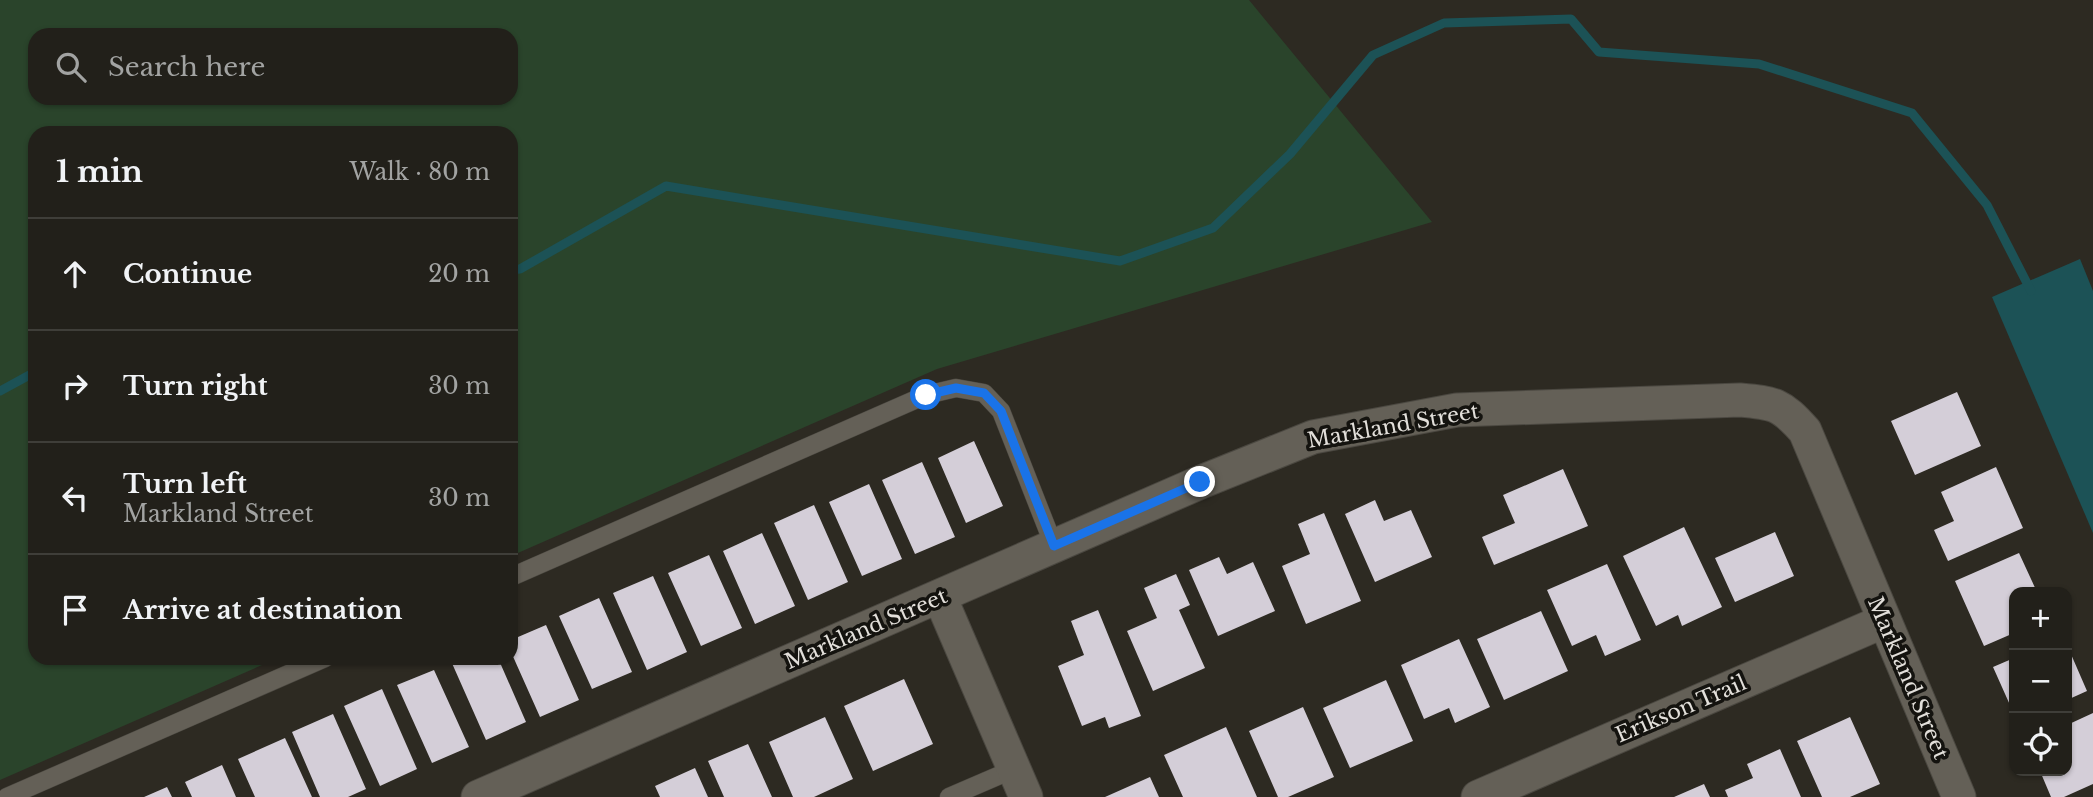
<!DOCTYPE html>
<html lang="en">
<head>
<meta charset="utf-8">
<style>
	:root { --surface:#22201a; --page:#2e2d27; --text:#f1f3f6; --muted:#a2a3a2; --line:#3f3e39 }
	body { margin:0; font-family:"Libre Baskerville",serif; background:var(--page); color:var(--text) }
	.controls { position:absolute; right:21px; bottom:21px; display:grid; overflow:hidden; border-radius:14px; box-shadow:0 2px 5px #0004 }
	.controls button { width:63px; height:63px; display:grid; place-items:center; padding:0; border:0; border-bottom:2px solid var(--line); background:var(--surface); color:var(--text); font:35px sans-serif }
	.stop { position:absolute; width:21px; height:21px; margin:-16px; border:5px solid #1a73e8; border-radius:50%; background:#fff }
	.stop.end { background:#1a73e8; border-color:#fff; box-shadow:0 2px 7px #0008 }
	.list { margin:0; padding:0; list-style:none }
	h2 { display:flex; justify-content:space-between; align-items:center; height:91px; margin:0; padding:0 28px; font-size:30px }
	h2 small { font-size:23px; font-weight:400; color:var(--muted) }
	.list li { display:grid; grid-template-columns:46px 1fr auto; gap:21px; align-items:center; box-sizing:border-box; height:112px; padding:0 28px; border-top:2px solid var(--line) }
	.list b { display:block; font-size:26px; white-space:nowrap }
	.list p { margin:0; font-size:23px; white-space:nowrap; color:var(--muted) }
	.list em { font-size:23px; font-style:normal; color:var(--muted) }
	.icon { flex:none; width:38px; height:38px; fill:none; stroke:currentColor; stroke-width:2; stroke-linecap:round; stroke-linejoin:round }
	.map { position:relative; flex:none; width:2093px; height:797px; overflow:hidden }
	.search { position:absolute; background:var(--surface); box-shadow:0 2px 5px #0004; left:28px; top:28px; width:490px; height:77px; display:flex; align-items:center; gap:18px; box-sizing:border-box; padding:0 24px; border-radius:21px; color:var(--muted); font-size:26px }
	.panel { position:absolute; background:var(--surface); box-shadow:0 2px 5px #0004; left:28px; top:126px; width:490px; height:539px; border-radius:21px }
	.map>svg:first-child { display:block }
	.green { fill:#2a442b; fill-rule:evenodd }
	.water { fill:#1c5256 }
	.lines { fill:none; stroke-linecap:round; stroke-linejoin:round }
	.stream { stroke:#1c5256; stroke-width:9 }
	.building { fill:#d4ced8 }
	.service-casing { stroke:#4b4841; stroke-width:19 }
	.minor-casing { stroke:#4b4841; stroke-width:35 }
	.service { stroke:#646057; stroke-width:18 }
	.minor { stroke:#646057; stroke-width:33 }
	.route { stroke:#1a73e8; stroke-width:9 }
	.labels { text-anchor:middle; stroke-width:7; stroke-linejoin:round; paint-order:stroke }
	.street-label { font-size:21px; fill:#e2dfda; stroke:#14130f }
</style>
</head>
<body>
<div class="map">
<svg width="2093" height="797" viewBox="0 0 2093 797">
	<rect width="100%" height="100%" fill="#2d2a22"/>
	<path class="green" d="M 0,0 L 1249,0 L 1432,222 L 937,369 L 511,556 L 511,133 L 35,133 L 35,658 L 278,658 L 0,780 ZM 35,35 L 511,35 L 511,98 L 35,98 Z"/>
	<path class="water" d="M 2080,259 L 2093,291 L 2093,533 L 1992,297 Z"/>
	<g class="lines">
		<path class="stream" d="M 511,270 L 520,269 L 666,186 L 1120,261 L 1213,228 L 1290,154 L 1373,55 L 1444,23 L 1571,19 L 1599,52 L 1759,64 L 1912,113 L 1987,205 L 2031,291
			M 0,391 L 35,372"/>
	</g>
	<path class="building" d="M 1957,392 L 1981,446 L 1915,475 L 1891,421 Z
		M 974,441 L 1003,506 L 966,523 L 938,458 Z
		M 922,462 L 955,537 L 915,554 L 882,480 Z
		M 1996,467 L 2023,528 L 1948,561 L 1934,530 L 1954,521 L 1941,492 Z
		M 1563,469 L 1588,526 L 1494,565 L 1482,537 L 1515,523 L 1503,495 Z
		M 869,484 L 902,559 L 862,576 L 829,502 Z
		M 1375,500 L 1384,521 L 1411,510 L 1432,557 L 1375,582 L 1345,514 Z
		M 814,505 L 848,582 L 808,600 L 774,523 Z
		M 1324,513 L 1361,601 L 1306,624 L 1282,566 L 1310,554 L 1298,524 Z
		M 1684,527 L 1722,607 L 1682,626 L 1678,615 L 1656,626 L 1623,556 Z
		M 1775,532 L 1794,576 L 1735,602 L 1715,558 Z
		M 762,533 L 795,606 L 755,624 L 723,551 Z
		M 2019,553 L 2037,592 L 2014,592 L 2014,633 L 1984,646 L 1955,581 Z
		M 709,555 L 742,628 L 701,646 L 668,573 Z
		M 1219,557 L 1227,574 L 1253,562 L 1275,611 L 1218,636 L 1189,570 Z
		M 1607,564 L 1641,640 L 1605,656 L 1596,635 L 1572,646 L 1547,590 Z
		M 1176,574 L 1190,605 L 1179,610 L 1205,668 L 1153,691 L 1127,631 L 1157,618 L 1144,588 Z
		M 653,576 L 687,652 L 647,670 L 613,593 Z
		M 599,598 L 632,672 L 592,689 L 559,616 Z
		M 1098,610 L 1141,716 L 1109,728 L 1105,717 L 1082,726 L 1058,666 L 1084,655 L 1071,621 Z
		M 1541,611 L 1568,671 L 1504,700 L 1477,639 Z
		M 546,625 L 579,700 L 540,717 L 511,652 L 511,640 Z
		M 1459,639 L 1490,707 L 1455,723 L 1449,708 L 1424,719 L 1401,665 Z
		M 2067,645 L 2087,691 L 2067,700 Z
		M 459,658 L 498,658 L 526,722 L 486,740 L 451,661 Z
		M 2014,658 L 2014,714 L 1993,667 Z
		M 434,670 L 469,747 L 432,763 L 397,685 Z
		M 904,679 L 933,744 L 873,771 L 844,706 Z
		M 1386,680 L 1413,741 L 1350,768 L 1323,708 Z
		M 382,689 L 417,769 L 380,786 L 344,706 Z
		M 1303,707 L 1334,777 L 1288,797 L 1278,797 L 1249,731 Z
		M 2093,713 L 2093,784 L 2064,797 L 2051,797 L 2040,771 L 2067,771 L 2067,725 Z
		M 333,714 L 366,789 L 348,797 L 320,797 L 292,732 Z
		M 825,717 L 853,779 L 814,797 L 793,797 L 769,742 Z
		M 1850,717 L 1880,784 L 1850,797 L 1822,797 L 1797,741 Z
		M 1226,727 L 1257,797 L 1183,797 L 1164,755 Z
		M 285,738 L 312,797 L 255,797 L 238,759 Z
		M 748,744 L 772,797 L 724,797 L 708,761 Z
		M 1780,749 L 1801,797 L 1728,797 L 1725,790 L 1753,778 L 1747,764 Z
		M 222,765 L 236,797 L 192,797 L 185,782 Z
		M 695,768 L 708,797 L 660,797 L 655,786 Z
		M 1150,777 L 1159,797 L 1105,797 Z
		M 1704,784 L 1710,797 L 1674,797 Z
		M 167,787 L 172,797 L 144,797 Z"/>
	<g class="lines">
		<defs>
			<path id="service" d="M 511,577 L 926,395 L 956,388 L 984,393 L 1001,411 L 1054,546
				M 7,797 L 325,658
				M 949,797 L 1014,769"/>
			<path id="minor" d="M 940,597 L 1026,797
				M 478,797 L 1201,482 L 1313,437 L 1457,410 L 1740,400 C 1775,403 1781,404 1805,431 L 1959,797
				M 1478,797 L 1884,621"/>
		</defs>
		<use href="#service" class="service-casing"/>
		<use href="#minor" class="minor-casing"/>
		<use href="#service" class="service"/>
		<use href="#minor" class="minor"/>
	</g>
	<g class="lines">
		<path class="route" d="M 926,395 L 956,388 L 984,393 L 1001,411 L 1054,546 L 1200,482"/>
	</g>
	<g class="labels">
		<g class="street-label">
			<text transform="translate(1393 426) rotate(-10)" y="7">Markland Street</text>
			<text transform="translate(866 629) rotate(-23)" y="7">Markland Street</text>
			<text transform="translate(1908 678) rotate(67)" y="7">Markland Street</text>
			<text transform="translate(1681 709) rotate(-23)" y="7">Erikson Trail</text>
		</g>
	</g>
</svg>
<div class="controls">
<button>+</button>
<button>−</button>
<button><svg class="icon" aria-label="locate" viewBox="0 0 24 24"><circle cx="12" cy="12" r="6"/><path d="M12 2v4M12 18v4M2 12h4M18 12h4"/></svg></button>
</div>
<div class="stop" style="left:926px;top:395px"></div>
<div class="stop end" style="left:1200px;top:482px"></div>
<div class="search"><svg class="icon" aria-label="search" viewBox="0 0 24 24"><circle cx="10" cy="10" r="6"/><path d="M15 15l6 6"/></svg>Search here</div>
<section class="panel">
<h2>1 min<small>Walk · 80 m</small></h2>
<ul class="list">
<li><svg class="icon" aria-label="ahead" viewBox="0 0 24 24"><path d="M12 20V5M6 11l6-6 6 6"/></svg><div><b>Continue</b></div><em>20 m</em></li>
<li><svg class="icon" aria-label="right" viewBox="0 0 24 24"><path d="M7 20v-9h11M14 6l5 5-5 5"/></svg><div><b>Turn right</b></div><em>30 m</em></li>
<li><svg class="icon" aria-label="left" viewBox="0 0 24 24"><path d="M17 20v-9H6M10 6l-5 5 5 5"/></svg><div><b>Turn left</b><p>Markland Street</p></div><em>30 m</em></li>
<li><svg class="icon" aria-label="arrive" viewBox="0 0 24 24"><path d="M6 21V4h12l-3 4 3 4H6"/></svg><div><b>Arrive at destination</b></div></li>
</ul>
</section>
</div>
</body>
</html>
